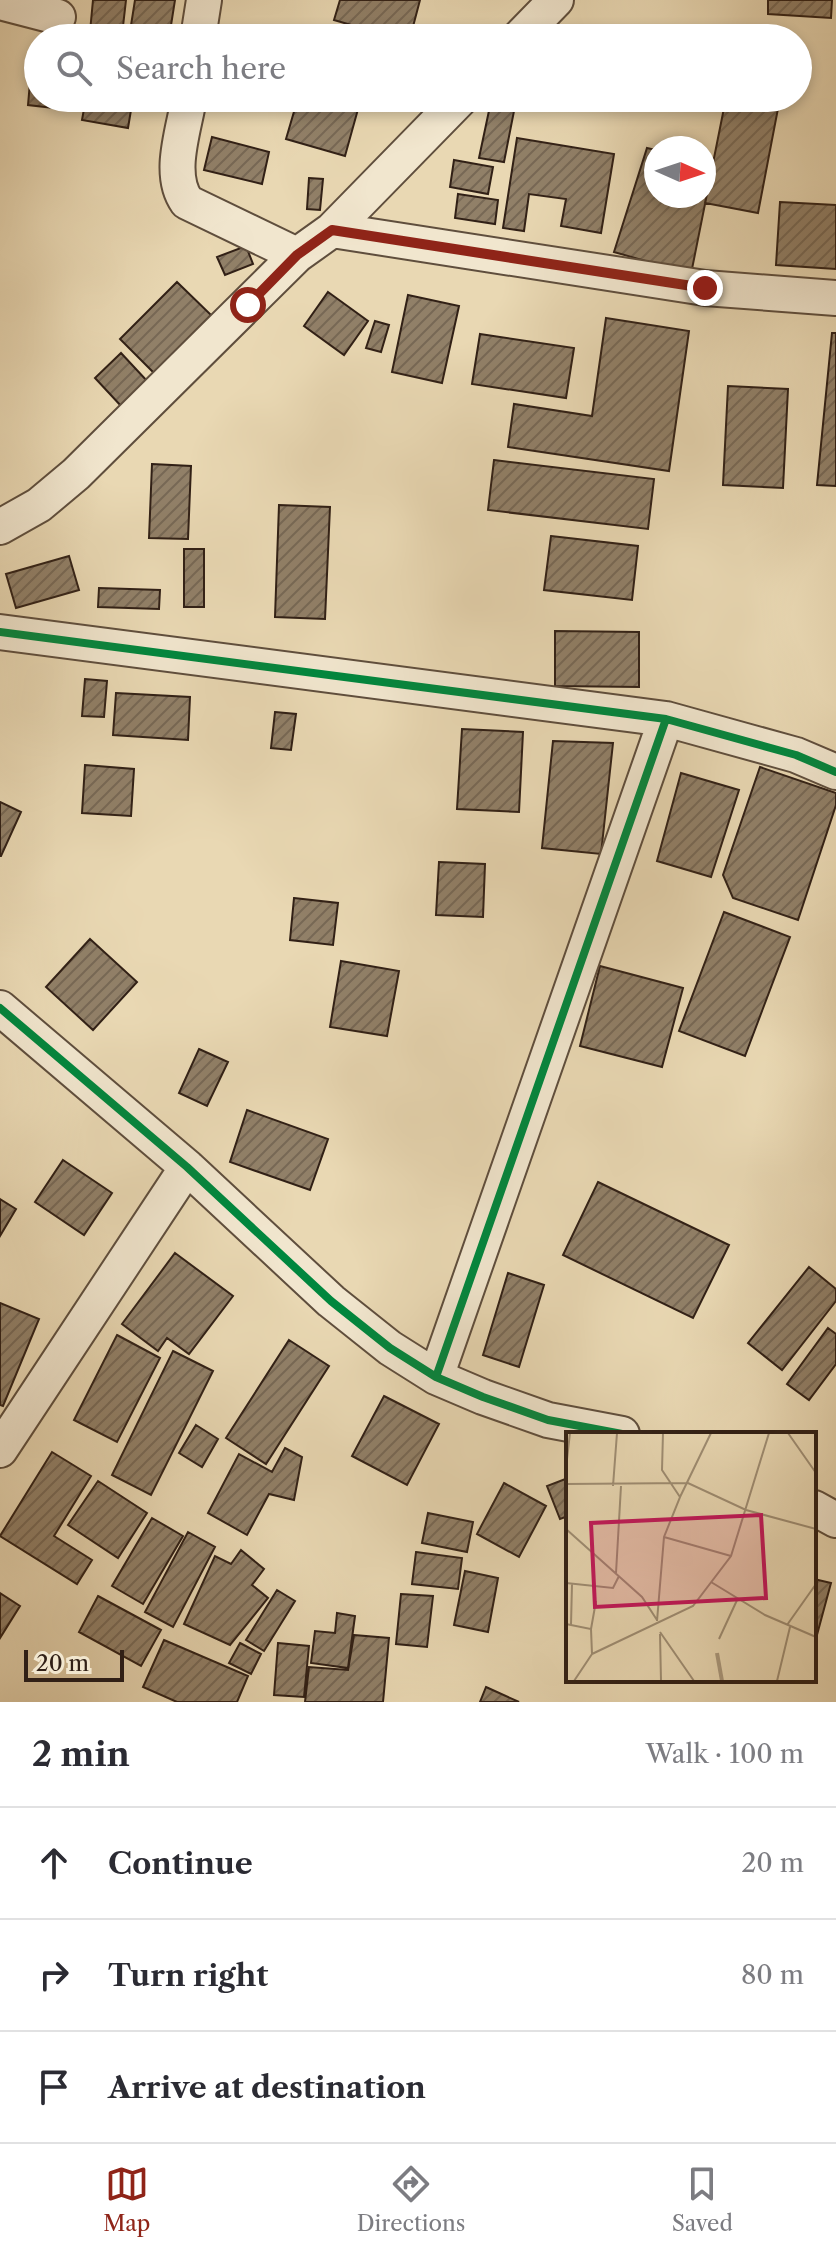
<!DOCTYPE html>
<html lang="en">
<head>
<meta charset="utf-8">
<style>
	:root { --surface:#fff; --page:#f2f2f3; --text:#2b2b33; --muted:#7c7c81; --line:#e1e1e2; --accent:#8f2418 }
	body { margin:0; font-family:"Libre Caslon Text",serif; background:var(--page); color:var(--text) }
	.compass { position:absolute; left:644px; top:136px; width:72px; height:72px; border-radius:50%; background:var(--surface); box-shadow:0 4px 12px #0003; rotate:93deg }
	.scale { position:absolute; left:24px; bottom:20px; width:100px; box-sizing:border-box; padding-left:8px; border:4px solid #312016; border-top:0; font-size:22px; line-height:28px; white-space:nowrap; color:#312016; -webkit-text-stroke:6px #f1e6ce; paint-order:stroke }
	.stop { position:absolute; width:24px; height:24px; margin:-18px; border:6px solid #8f2418; border-radius:50%; background:#fff }
	.stop.end { background:#8f2418; border-color:#fff; box-shadow:0 2px 8px #0008 }
	.list { margin:0; padding:0; list-style:none }
	h2 { display:flex; justify-content:space-between; align-items:center; height:104px; margin:0; padding:0 32px; font-size:34px }
	h2 small { font-size:26px; font-weight:400; color:var(--muted) }
	.list li { display:grid; grid-template-columns:52px 1fr auto; gap:24px; align-items:center; box-sizing:border-box; height:112px; padding:0 32px; border-top:2px solid var(--line) }
	.list b { display:block; font-size:30px; white-space:nowrap }
	.list em { font-size:26px; font-style:normal; color:var(--muted) }
	.icon { flex:none; width:44px; height:44px; fill:none; stroke:currentColor; stroke-width:2; stroke-linecap:round; stroke-linejoin:round }
	.map { position:relative; flex:none; width:836px; height:1702px; overflow:hidden }
	.search { position:absolute; background:var(--surface); box-shadow:0 4px 12px #0003; left:24px; right:24px; top:24px; height:88px; display:flex; align-items:center; gap:20px; box-sizing:border-box; padding:0 28px; border-radius:44px; color:var(--muted); font-size:30px }
	.sheet { height:440px; background:var(--surface) }
	nav { display:flex; justify-content:space-around; align-items:center; box-sizing:border-box; height:112px; border-top:2px solid var(--line); background:var(--surface); font-size:22px; color:var(--muted) }
	nav a { display:grid; justify-items:center; gap:4px }
	nav .on { color:var(--accent) }
	.map>svg:first-child { display:block }
	.building { fill:url(#building-hatch); stroke:#312016; stroke-width:2 }
	.lines { fill:none; stroke-linecap:round; stroke-linejoin:round }
	.street-casing { stroke:#5f4e3d; stroke-width:38 }
	.street { stroke:#f1e6ce; stroke-width:34 }
	.cycleway-casing { stroke:#f1e6ce; stroke-width:13 }
	.cycleway { stroke:#00873e; stroke-width:8 }
	.route { stroke:#8f2418; stroke-width:10 }
	.inset-river { fill:none; stroke:#aa997e; stroke-width:4 }
	.inset-road { fill:none; stroke:#9f8e74; stroke-width:2 }
	.view { fill:#c2185b; fill-opacity:0.15; stroke:#c2185b; stroke-width:4 }
	.inset-edge { fill:none; stroke:#312016; stroke-width:4 }
</style>
</head>
<body>
<div class="map">
<svg width="836" height="1702" viewBox="0 0 836 1702">
	<defs>
		<pattern id="building-hatch" width="6" height="6" patternUnits="userSpaceOnUse" patternTransform="scale(2)"><rect width="6" height="6" fill="#918068"/><path d="M-1 1l2-2M0 6l6-6M5 7l2-2" fill="none" stroke="#776855"/></pattern>
	</defs>
	<rect width="100%" height="100%" fill="#e9d8b3"/>
	<filter id="stains"><feTurbulence type="fractalNoise" baseFrequency=".0025" numOctaves="4"/><feColorMatrix values="0 0 0 0 .2 0 0 0 0 .09 0 0 0 0 .02 0 0 0 .5 -.17"/></filter>
	<radialGradient id="worn" r=".72"><stop offset=".6" stop-color="#630" stop-opacity="0"/><stop offset="1" stop-color="#630" stop-opacity=".3"/></radialGradient>
	<path class="building" d="M 93,0 L 126,0 L 122,35 L 90,32 Z
		M 135,0 L 175,0 L 169,38 L 129,38 Z
		M 340,0 L 420,0 L 410,38 L 396,38 L 334,20 Z
		M 768,0 L 832,0 L 831,18 L 768,14 Z
		M 32,60 L 38,61 L 38,98 L 54,98 L 53,108 L 28,105 Z
		M 86,98 L 133,98 L 128,128 L 82,120 Z
		M 298,98 L 346,98 L 360,102 L 345,156 L 286,139 Z
		M 726,98 L 780,98 L 758,213 L 705,203 Z
		M 490,106 L 514,111 L 504,162 L 479,158 Z
		M 212,137 L 269,152 L 262,184 L 204,170 Z
		M 517,138 L 614,154 L 601,233 L 561,226 L 566,199 L 529,194 L 524,231 L 503,228 Z
		M 647,148 L 656,150 L 656,196 L 704,196 L 704,162 L 713,164 L 691,274 L 614,252 Z
		M 454,160 L 493,167 L 488,194 L 450,187 Z
		M 309,178 L 323,179 L 320,210 L 307,209 Z
		M 458,194 L 498,200 L 495,224 L 455,218 Z
		M 780,202 L 836,205 L 836,269 L 776,265 Z
		M 246,246 L 253,264 L 225,275 L 217,257 Z
		M 177,282 L 211,315 L 154,373 L 120,339 Z
		M 328,292 L 368,321 L 344,355 L 304,326 Z
		M 408,295 L 459,306 L 442,383 L 392,372 Z
		M 606,318 L 689,331 L 669,471 L 508,447 L 514,404 L 592,416 Z
		M 375,321 L 389,325 L 381,352 L 366,348 Z
		M 832,333 L 836,333 L 836,486 L 817,485 Z
		M 480,334 L 574,348 L 566,398 L 472,384 Z
		M 121,353 L 148,382 L 122,407 L 95,378 Z
		M 728,386 L 788,389 L 783,488 L 723,485 Z
		M 494,460 L 654,479 L 648,529 L 488,510 Z
		M 152,464 L 191,466 L 188,539 L 149,538 Z
		M 279,505 L 330,507 L 325,619 L 275,617 Z
		M 551,536 L 638,546 L 632,600 L 544,590 Z
		M 184,549 L 204,549 L 204,607 L 184,607 Z
		M 69,556 L 79,590 L 16,608 L 6,574 Z
		M 99,588 L 160,590 L 159,609 L 98,607 Z
		M 555,631 L 639,632 L 639,687 L 555,686 Z
		M 85,679 L 107,681 L 104,717 L 82,716 Z
		M 116,693 L 190,697 L 188,740 L 113,735 Z
		M 275,712 L 296,714 L 291,750 L 271,748 Z
		M 462,729 L 523,732 L 519,812 L 457,809 Z
		M 553,741 L 613,743 L 601,854 L 542,848 Z
		M 85,765 L 134,769 L 131,816 L 82,813 Z
		M 760,767 L 836,793 L 836,805 L 798,920 L 733,898 L 723,875 Z
		M 681,773 L 739,790 L 711,877 L 657,861 Z
		M 0,802 L 21,812 L 1,856 L 0,856 Z
		M 439,862 L 485,864 L 483,917 L 436,915 Z
		M 294,898 L 338,903 L 333,945 L 290,940 Z
		M 724,912 L 790,937 L 745,1056 L 679,1031 Z
		M 90,939 L 137,982 L 93,1030 L 46,987 Z
		M 341,961 L 399,971 L 387,1036 L 330,1027 Z
		M 600,966 L 683,988 L 662,1067 L 580,1046 Z
		M 199,1049 L 228,1062 L 207,1106 L 179,1093 Z
		M 247,1110 L 328,1139 L 310,1190 L 230,1162 Z
		M 63,1160 L 112,1193 L 84,1235 L 35,1202 Z
		M 598,1182 L 729,1245 L 693,1318 L 563,1255 Z
		M 0,1199 L 16,1209 L 0,1236 Z
		M 175,1253 L 233,1296 L 189,1354 L 167,1338 L 158,1351 L 122,1324 Z
		M 809,1267 L 836,1289 L 836,1301 L 782,1370 L 748,1343 Z
		M 508,1273 L 544,1285 L 519,1367 L 483,1355 Z
		M 0,1303 L 39,1319 L 3,1406 L 0,1405 Z
		M 828,1328 L 836,1334 L 836,1364 L 809,1400 L 787,1384 Z
		M 117,1335 L 160,1358 L 117,1442 L 74,1420 Z
		M 289,1340 L 329,1366 L 266,1464 L 226,1438 Z
		M 173,1351 L 213,1371 L 151,1495 L 112,1475 Z
		M 384,1396 L 439,1424 L 407,1485 L 352,1456 Z
		M 196,1425 L 218,1439 L 202,1467 L 179,1453 Z
		M 285,1448 L 302,1457 L 294,1500 L 269,1494 L 247,1535 L 208,1513 L 239,1454 L 272,1472 Z
		M 52,1452 L 91,1476 L 54,1536 L 92,1560 L 77,1584 L 0,1536 Z
		M 568,1478 L 568,1516 L 560,1519 L 547,1486 Z
		M 98,1481 L 147,1513 L 118,1558 L 68,1525 Z
		M 504,1483 L 546,1506 L 519,1557 L 477,1534 Z
		M 428,1513 L 473,1522 L 467,1552 L 422,1543 Z
		M 152,1518 L 183,1536 L 143,1604 L 112,1586 Z
		M 188,1532 L 215,1547 L 173,1627 L 145,1612 Z
		M 241,1550 L 264,1569 L 252,1585 L 268,1598 L 230,1645 L 184,1624 L 215,1556 L 231,1564 Z
		M 416,1552 L 462,1558 L 458,1589 L 412,1584 Z
		M 465,1571 L 498,1578 L 488,1632 L 454,1625 Z
		M 814,1579 L 831,1583 L 814,1646 Z
		M 277,1590 L 295,1601 L 264,1651 L 246,1640 Z
		M 0,1593 L 20,1606 L 0,1638 Z
		M 401,1594 L 433,1596 L 427,1647 L 396,1644 Z
		M 98,1596 L 161,1630 L 141,1666 L 79,1632 Z
		M 337,1613 L 355,1616 L 348,1668 L 311,1663 L 315,1631 L 335,1633 Z
		M 354,1635 L 389,1638 L 383,1702 L 305,1702 L 309,1667 L 348,1670 Z
		M 164,1640 L 248,1676 L 237,1702 L 177,1702 L 143,1687 Z
		M 240,1643 L 261,1654 L 251,1674 L 229,1663 Z
		M 278,1643 L 309,1646 L 304,1697 L 274,1695 Z
		M 486,1687 L 519,1702 L 480,1702 Z"/>
	<g class="lines">
		<defs>
			<path id="street" d="M 0,2 L 58,17
				M 198,38 L 204,0
				M 519,38 L 556,0
				M 189,98 C 184,130 167,174 187,202 L 297,255
				M 332,230 L 705,288 L 836,298
				M 0,527 L 39,505 L 76,474 L 297,255 L 332,230 L 461,98
				M 0,632 L 666,719 L 796,755 L 836,772
				M 0,1008 L 187,1167 L 331,1301 L 390,1348 L 436,1377 L 483,1397 L 548,1420 L 622,1434
				M 436,1377 L 666,719
				M 0,1450 L 187,1167
				M 814,1508 L 836,1520"/>
		</defs>
		<use href="#street" class="street-casing"/>
		<use href="#street" class="street"/>
		<defs>
			<path id="cycleway" d="M 0,632 L 666,719 L 796,755 L 836,772
				M 0,1008 L 187,1167 L 331,1301 L 390,1348 L 436,1377 L 483,1397 L 548,1420 L 622,1434
				M 436,1377 L 666,719"/>
		</defs>
		<use href="#cycleway" class="cycleway-casing"/>
		<use href="#cycleway" class="cycleway"/>
	</g>
	<g class="lines">
		<path class="route" d="M 248,305 L 297,255 L 332,230 L 705,288"/>
	</g>
	<g transform="translate(566 1432)">
		<rect width="250" height="250" fill="#e9d8b3"/>
		<path class="inset-river" d="M 151,221 L 156,249"/>
		<path class="inset-road" d="M 222,1 L 250,41M 0,36 L 4,1M 0,52 L 122,51 L 180,78 L 250,97M 47,54 L 51,1M 114,65 L 145,1M 0,97 L 76,165 L 91,188M 98,105 L 165,124M 50,141 L 55,54M 145,150 L 199,183 L 250,205M 0,151 L 47,156 L 53,144M 91,189 L 98,105 L 114,65 L 96,38 L 97,1M 0,192 L 25,197 L 26,222 L 8,249M 5,193 L 6,152M 221,193 L 250,152M 25,197 L 30,169M 94,200 L 128,249M 94,202 L 95,249M 153,207 L 172,166M 26,222 L 127,174 L 165,124 L 203,1M 211,249 L 224,195"/>
		<path class="view" d="M 195,83 L 200,166 L 29,175 L 25,91 Z"/>
		<rect width="250" height="250" class="inset-edge"/>
	</g>
	<rect width="100%" height="100%" filter="url(#stains)"/>
	<rect width="100%" height="100%" fill="url(#worn)"/>
</svg>
<svg class="compass" viewBox="-18 -18 36 36"><path d="M0-13l5 13h-10z" fill="#e53935"/><path d="M0 13l5-13h-10z" fill="#7c7c81"/></svg>
<div class="scale">20 m</div>
<div class="stop" style="left:248px;top:305px"></div>
<div class="stop end" style="left:705px;top:288px"></div>
<div class="search"><svg class="icon" aria-label="search" viewBox="0 0 24 24"><circle cx="10" cy="10" r="6"/><path d="M15 15l6 6"/></svg>Search here</div>
</div>
<section class="sheet">
<h2>2 min<small>Walk · 100 m</small></h2>
<ul class="list">
<li><svg class="icon" aria-label="ahead" viewBox="0 0 24 24"><path d="M12 20V5M6 11l6-6 6 6"/></svg><div><b>Continue</b></div><em>20 m</em></li>
<li><svg class="icon" aria-label="right" viewBox="0 0 24 24"><path d="M7 20v-9h11M14 6l5 5-5 5"/></svg><div><b>Turn right</b></div><em>80 m</em></li>
<li><svg class="icon" aria-label="arrive" viewBox="0 0 24 24"><path d="M6 21V4h12l-3 4 3 4H6"/></svg><div><b>Arrive at destination</b></div></li>
</ul>
</section>
<nav>
<a class="on"><svg class="icon" aria-label="map" viewBox="0 0 24 24"><path d="M3 6l6-2 6 2 6-2v14l-6 2-6-2-6 2zM9 4v14M15 6v14"/></svg>Map</a>
<a><svg class="icon" aria-label="directions" viewBox="0 0 24 24"><path d="M12 3l9 9-9 9-9-9zM9 14v-3h6M13 9l2 2-2 2"/></svg>Directions</a>
<a><svg class="icon" aria-label="saved" viewBox="0 0 24 24"><path d="M7 4h10v16l-5-4-5 4z"/></svg>Saved</a>
</nav>
</body>
</html>
